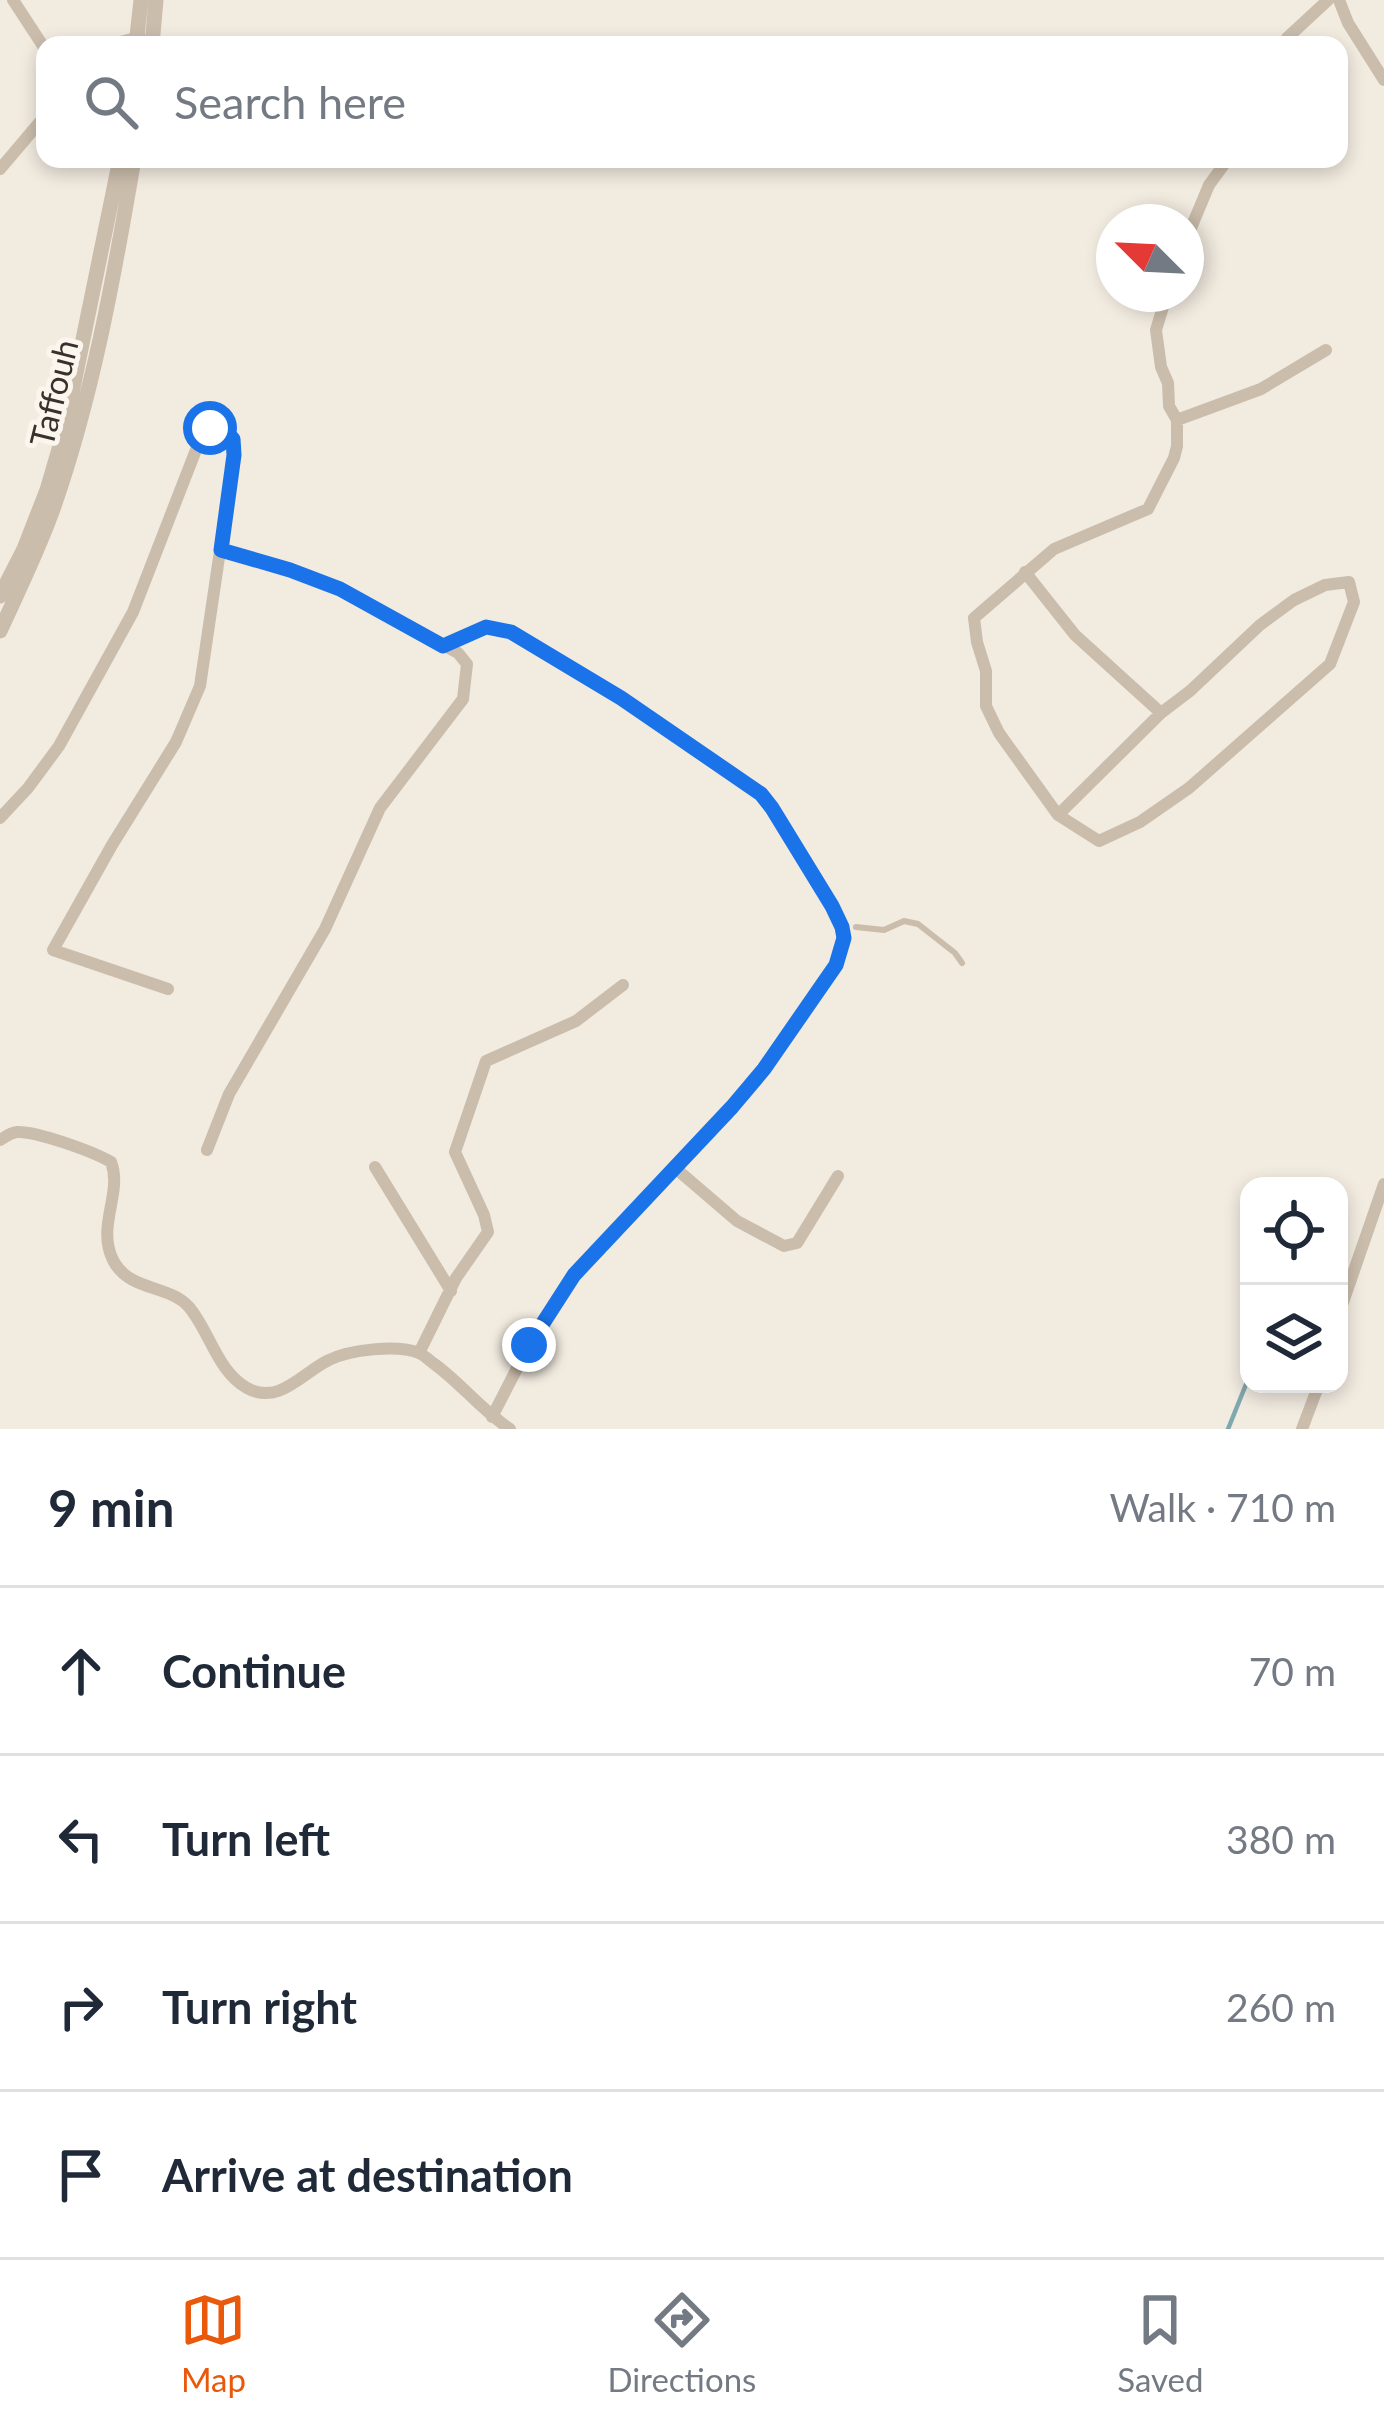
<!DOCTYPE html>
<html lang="en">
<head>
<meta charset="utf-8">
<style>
	:root { --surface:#fff; --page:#f6f6f7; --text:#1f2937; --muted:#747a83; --line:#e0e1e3; --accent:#ea580c }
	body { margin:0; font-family:Lato,sans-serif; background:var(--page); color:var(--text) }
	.controls { position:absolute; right:36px; bottom:36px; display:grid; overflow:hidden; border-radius:24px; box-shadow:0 6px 18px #0003 }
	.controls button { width:108px; height:108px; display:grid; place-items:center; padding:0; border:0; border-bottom:3px solid var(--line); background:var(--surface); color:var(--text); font:60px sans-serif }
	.compass { position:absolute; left:1096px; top:204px; width:108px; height:108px; border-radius:50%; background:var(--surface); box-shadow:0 6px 18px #0003; rotate:294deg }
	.stop { position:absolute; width:36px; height:36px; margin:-27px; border:9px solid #1a73e8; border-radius:50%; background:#fff }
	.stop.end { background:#1a73e8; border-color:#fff; box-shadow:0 3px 12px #0008 }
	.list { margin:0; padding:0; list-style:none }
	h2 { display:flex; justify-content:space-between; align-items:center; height:156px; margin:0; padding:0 48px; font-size:51px }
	h2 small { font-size:39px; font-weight:400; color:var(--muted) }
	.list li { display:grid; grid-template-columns:78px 1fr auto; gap:36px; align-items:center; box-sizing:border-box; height:168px; padding:0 48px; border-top:3px solid var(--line) }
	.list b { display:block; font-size:45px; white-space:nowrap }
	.list em { font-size:39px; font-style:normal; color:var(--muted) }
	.icon { flex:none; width:66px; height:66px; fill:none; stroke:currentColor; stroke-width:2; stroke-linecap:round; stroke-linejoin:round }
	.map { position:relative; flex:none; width:1384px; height:1429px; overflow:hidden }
	.search { position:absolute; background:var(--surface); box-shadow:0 6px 18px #0003; left:36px; right:36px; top:36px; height:132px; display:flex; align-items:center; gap:30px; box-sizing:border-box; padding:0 42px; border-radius:24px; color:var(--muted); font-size:45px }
	.sheet { height:828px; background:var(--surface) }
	nav { display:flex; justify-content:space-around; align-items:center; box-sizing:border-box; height:168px; border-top:3px solid var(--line); background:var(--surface); font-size:33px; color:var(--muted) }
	nav a { display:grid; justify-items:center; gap:6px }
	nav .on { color:var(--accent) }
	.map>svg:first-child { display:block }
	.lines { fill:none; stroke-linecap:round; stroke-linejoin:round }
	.stream { stroke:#80a9af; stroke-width:4.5 }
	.service { stroke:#cbbdac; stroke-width:6 }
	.minor { stroke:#cbbdac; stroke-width:12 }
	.tertiary { stroke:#cbbdac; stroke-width:15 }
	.route { stroke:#1a73e8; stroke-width:15 }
	.labels { text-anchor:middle; stroke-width:10; stroke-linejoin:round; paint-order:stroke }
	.street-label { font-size:33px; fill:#39302b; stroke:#faf5ed }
</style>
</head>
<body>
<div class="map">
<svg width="1384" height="1429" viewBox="0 0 1384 1429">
	<rect width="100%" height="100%" fill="#f2ebe0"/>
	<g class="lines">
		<path class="stream" d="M 1323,1186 L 1325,1180
			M 1228,1429 L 1249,1377"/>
		<path class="service" d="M 856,927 L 884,930 L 904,921 L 918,924 L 955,953 L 962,963"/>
		<path class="minor" d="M 13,0 L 45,49
			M 1339,0 L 1348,23 L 1384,80
			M 108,45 L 140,37
			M 1283,45 L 1287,38 L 1328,0
			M 0,169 L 45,116
			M 1186,240 L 1209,185 L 1228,159
			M 1177,420 L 1261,389 L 1326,350
			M 1025,572 L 1075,635 L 1161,713
			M 443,646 L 486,627 L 511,632 L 621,698 L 731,772 L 761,794 L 772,808 L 832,906 L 842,927 L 843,937 L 836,965 L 764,1068 L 732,1107 L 574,1275 L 529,1345 L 492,1417
			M 1058,815 L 1161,713 L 1190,691 L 1260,625 L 1294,600 L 1325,585 L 1349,582 L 1354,602 L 1330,664 L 1189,788 L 1140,822 L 1099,841 L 1058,815 L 999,733 L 986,706 L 986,671 L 977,642 L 974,618 L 1054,549 L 1148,509 L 1174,458 L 1177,446 L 1177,420 L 1169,406 L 1168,383 L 1161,367 L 1156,330 L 1167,294
			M 0,818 L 28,788 L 59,746 L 133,612 L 201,437 L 210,427 L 220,425 L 233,439 L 234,456 L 200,686 L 176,742 L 112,845 L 53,950 L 168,989
			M 0,1140 C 7,1136 9,1133 17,1132 C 37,1131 94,1152 111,1162 C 123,1193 96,1226 113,1260 C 129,1292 169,1284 189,1307 C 210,1332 217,1371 247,1388 C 279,1406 303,1372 329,1360 C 349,1350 397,1344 419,1353 C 424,1355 429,1360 433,1363 C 461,1383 481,1410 510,1429
			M 207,1150 L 229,1094 L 325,929 L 380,808 L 463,699 L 467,664 L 458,653 L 340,589 L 291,570 L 222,550
			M 375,1167 L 451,1291
			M 674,1167 L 737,1221 L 784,1246 L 797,1243 L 838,1176
			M 1339,1334 L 1340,1311 L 1384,1184
			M 419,1353 L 456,1278 L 488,1232 L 484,1215 L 455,1152 L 486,1061 L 576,1021 L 623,985
			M 1302,1429 L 1319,1384"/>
		<path class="tertiary" d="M 136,45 L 141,0
			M 152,45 L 156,0
			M 0,596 L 24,549 L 47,490 L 64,432 L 120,159
			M 0,631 C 18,592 37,553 52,512 C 92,399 114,277 134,159"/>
	</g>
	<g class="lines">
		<path class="route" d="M 210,428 L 220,425 L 233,439 L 234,455 L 221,550 L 290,570 L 340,589 L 443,646 L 486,627 L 511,632 L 621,698 L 761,794 L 772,808 L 832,906 L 842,927 L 844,938 L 836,965 L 764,1069 L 732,1107 L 574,1275 L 529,1345"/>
	</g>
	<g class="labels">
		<g class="street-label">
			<text transform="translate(54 393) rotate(-76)" y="12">Taffouh</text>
		</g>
	</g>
</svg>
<div class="controls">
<button><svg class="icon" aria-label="locate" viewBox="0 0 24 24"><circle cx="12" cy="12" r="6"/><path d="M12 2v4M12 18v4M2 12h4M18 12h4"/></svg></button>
<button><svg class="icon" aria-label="layers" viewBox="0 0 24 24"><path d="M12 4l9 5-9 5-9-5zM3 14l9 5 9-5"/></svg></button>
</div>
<svg class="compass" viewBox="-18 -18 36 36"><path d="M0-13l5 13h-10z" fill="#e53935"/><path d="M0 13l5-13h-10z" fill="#747a83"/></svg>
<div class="stop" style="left:210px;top:428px"></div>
<div class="stop end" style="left:529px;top:1345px"></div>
<div class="search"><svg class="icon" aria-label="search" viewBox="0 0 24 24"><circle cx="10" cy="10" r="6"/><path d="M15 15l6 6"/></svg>Search here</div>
</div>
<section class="sheet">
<h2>9 min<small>Walk · 710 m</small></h2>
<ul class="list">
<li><svg class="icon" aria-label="ahead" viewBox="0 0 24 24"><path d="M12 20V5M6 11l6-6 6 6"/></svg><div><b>Continue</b></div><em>70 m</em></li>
<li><svg class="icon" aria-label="left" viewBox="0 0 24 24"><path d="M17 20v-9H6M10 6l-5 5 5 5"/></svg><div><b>Turn left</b></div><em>380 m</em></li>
<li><svg class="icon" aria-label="right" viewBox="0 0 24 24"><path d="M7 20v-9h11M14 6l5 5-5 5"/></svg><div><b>Turn right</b></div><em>260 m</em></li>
<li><svg class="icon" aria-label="arrive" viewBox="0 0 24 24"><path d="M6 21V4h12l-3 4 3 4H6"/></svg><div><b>Arrive at destination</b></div></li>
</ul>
</section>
<nav>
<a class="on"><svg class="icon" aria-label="map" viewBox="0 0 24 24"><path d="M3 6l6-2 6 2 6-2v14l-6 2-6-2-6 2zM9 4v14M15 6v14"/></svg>Map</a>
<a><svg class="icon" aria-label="directions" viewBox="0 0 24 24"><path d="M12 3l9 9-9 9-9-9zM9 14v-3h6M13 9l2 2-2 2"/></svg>Directions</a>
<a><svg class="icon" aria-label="saved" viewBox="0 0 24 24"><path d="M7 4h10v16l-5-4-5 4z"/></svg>Saved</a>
</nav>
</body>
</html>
